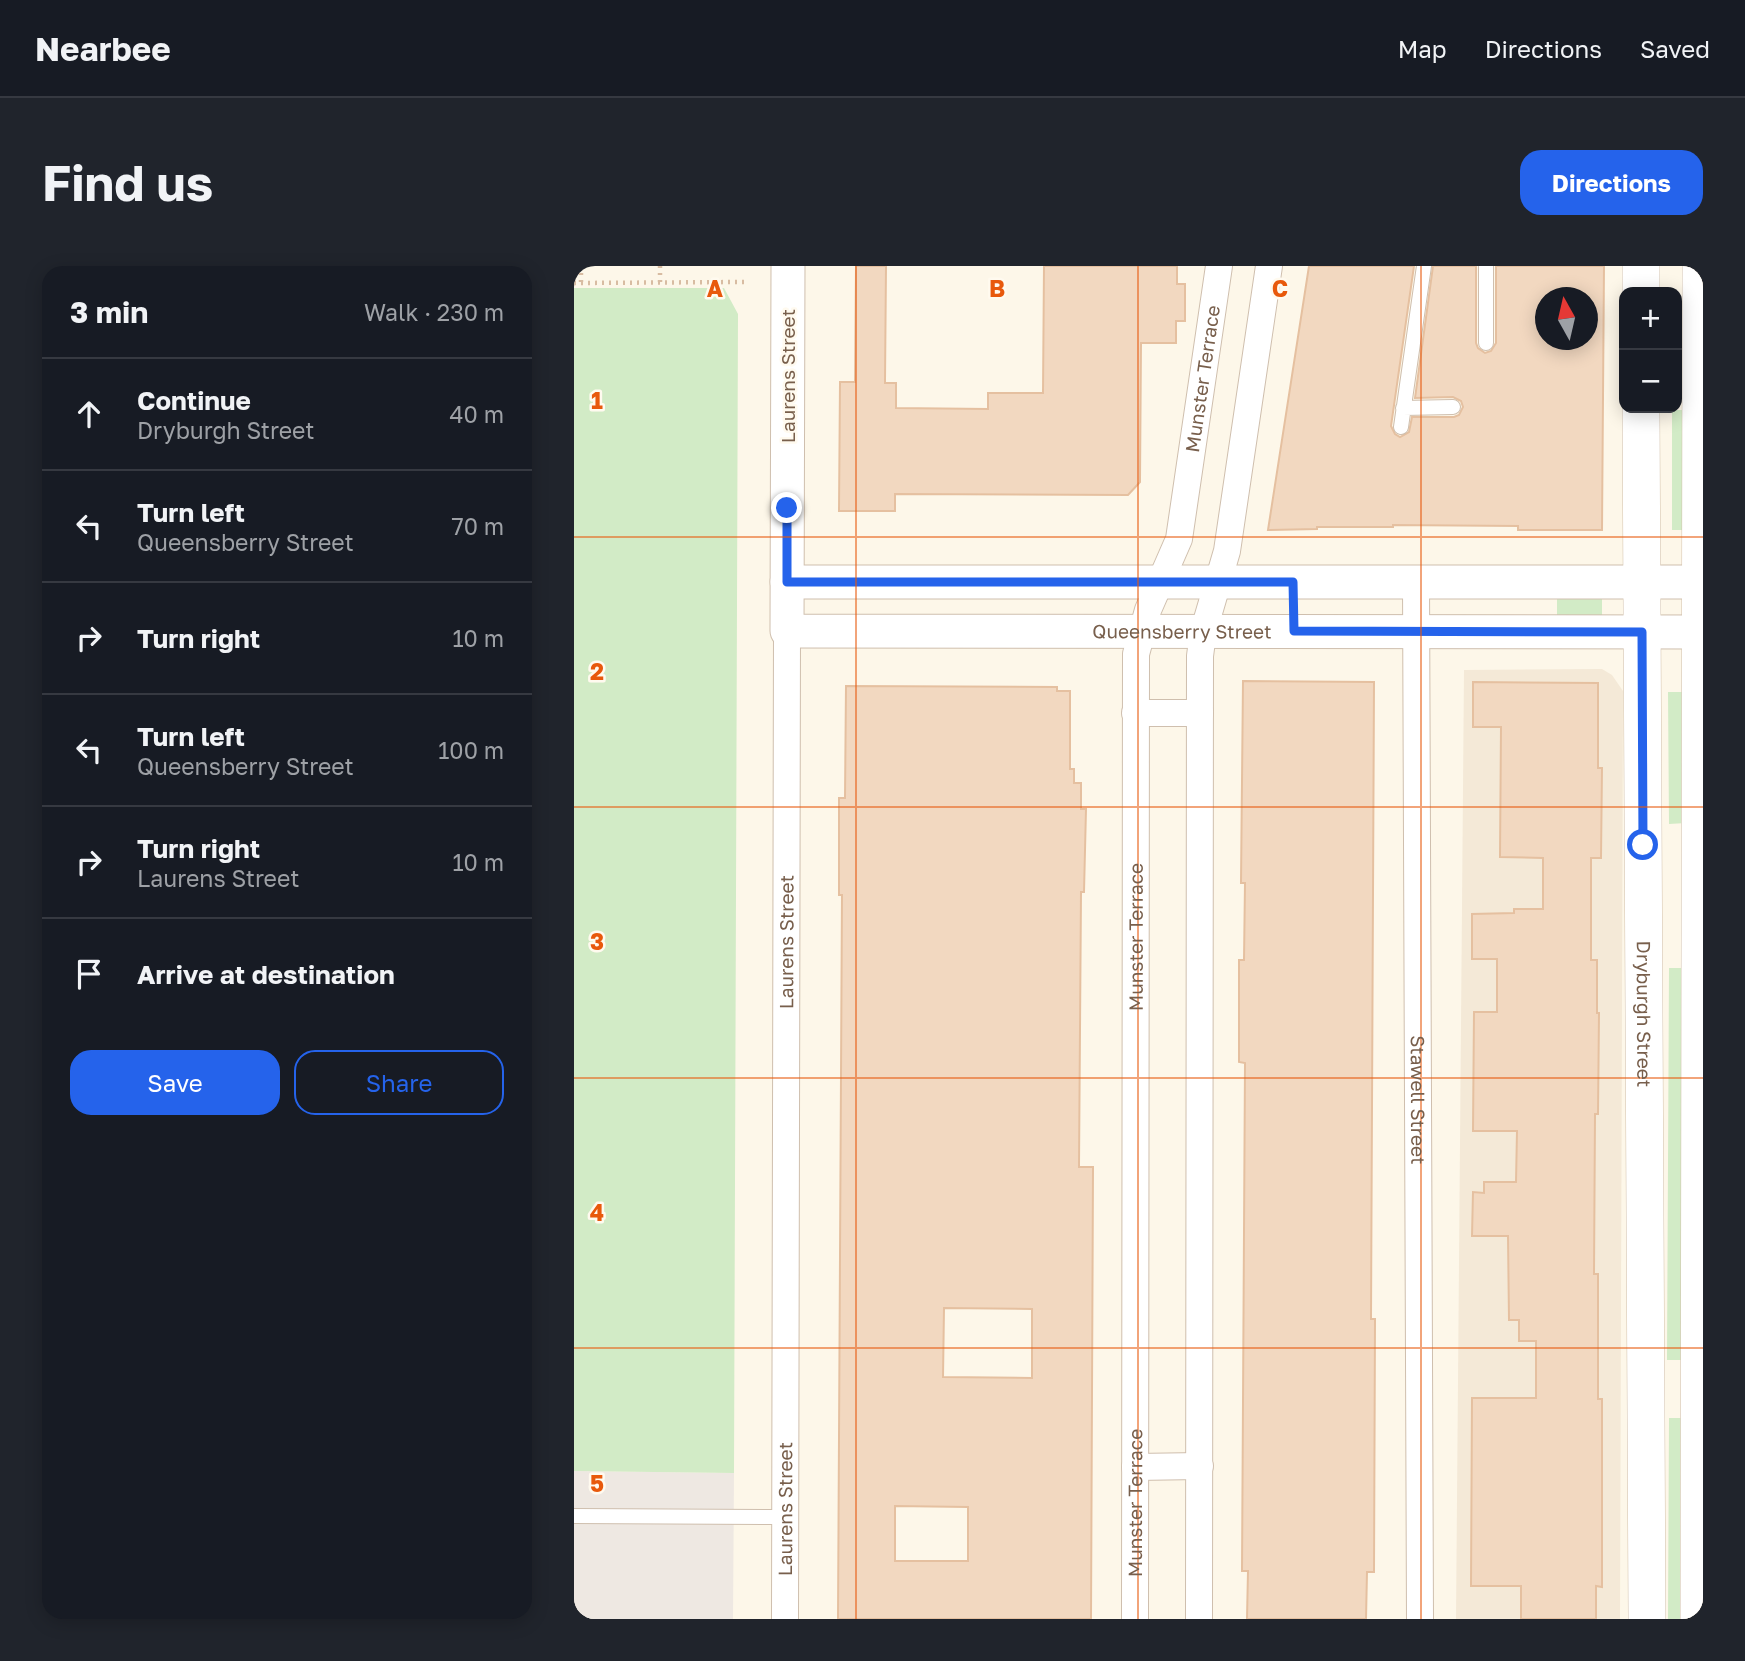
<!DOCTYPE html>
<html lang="en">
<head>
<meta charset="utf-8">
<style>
	:root { --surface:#171b24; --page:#20242c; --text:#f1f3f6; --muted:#9ea1a6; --line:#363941; --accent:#2563eb }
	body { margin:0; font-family:"Golos Text",sans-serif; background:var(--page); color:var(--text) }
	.controls { position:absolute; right:21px; top:21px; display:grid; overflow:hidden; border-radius:14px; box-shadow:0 4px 18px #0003 }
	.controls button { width:63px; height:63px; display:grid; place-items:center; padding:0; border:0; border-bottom:2px solid var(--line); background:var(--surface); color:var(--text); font:35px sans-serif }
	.compass { position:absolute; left:961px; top:21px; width:63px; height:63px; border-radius:50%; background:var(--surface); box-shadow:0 4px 18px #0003; rotate:352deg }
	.stop { position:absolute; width:21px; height:21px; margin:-16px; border:5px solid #2563eb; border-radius:50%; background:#fff }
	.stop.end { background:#2563eb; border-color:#fff; box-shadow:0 2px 7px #0008 }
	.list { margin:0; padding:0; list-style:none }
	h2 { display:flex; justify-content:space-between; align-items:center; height:91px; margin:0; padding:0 28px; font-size:30px }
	h2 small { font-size:23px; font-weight:400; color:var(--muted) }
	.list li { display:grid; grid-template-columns:46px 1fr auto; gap:21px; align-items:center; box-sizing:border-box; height:112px; padding:0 28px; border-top:2px solid var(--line) }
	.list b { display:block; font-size:26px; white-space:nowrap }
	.list p { margin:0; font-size:23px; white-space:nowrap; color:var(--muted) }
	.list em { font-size:23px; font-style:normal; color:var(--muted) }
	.actions { display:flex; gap:14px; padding:21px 28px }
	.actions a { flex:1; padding:16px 0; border:2px solid var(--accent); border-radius:21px; text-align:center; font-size:24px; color:var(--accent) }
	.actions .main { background:var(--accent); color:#fff }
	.icon { flex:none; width:38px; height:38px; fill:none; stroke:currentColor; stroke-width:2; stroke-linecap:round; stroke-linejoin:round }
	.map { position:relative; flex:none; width:1129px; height:1353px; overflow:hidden; border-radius:21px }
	header { display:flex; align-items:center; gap:42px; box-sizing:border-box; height:98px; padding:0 35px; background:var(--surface); border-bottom:2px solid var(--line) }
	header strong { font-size:33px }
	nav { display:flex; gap:38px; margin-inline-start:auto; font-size:24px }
	.intro { display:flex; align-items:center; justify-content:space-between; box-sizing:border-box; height:168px; padding:0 42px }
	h1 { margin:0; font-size:49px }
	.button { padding:18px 32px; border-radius:21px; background:var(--accent); color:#fff; font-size:24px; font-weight:700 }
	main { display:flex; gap:42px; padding:0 42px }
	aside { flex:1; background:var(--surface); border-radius:21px; box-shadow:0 4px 18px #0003 }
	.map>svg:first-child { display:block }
	.residential { fill:#f4e9d7 }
	.industrial { fill:#eee8e2 }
	.green { fill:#d2ebc6 }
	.building { fill:#f2d8c0; stroke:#e5c0a0; stroke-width:2; fill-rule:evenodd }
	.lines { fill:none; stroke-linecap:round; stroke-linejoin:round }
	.service-casing { stroke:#cfbfae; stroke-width:16 }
	.minor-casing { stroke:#cfbfae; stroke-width:28 }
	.tertiary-casing { stroke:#cfbfae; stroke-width:35 }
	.secondary-casing { stroke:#d2c0ab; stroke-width:38 }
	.path { stroke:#d8bca2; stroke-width:4.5; stroke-dasharray:2 5; stroke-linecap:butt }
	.service { stroke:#fff; stroke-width:14 }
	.minor { stroke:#fff; stroke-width:26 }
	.tertiary { stroke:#fff; stroke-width:33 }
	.secondary { stroke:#fff; stroke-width:37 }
	.route { stroke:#2563eb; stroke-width:9 }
	.grid { fill:none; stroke:#e8590c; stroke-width:2; stroke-opacity:0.55 }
	.labels { text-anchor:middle; stroke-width:5; stroke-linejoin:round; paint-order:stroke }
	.street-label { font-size:19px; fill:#785f4c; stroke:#fffaef }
	.grid-label { font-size:23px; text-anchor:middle; font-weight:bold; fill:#e8590c; stroke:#fffaef; stroke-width:5; stroke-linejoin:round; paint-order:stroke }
</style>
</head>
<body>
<header>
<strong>Nearbee</strong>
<nav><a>Map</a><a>Directions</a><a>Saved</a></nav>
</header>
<div class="intro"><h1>Find us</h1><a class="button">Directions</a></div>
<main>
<aside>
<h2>3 min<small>Walk · 230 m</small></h2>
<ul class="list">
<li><svg class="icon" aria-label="ahead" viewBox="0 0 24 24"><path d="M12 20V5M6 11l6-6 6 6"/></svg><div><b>Continue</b><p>Dryburgh Street</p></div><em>40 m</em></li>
<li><svg class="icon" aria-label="left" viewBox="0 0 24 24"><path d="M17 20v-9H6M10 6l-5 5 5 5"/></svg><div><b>Turn left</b><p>Queensberry Street</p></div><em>70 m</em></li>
<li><svg class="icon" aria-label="right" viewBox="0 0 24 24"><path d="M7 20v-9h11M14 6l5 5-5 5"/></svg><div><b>Turn right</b></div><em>10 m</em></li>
<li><svg class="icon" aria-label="left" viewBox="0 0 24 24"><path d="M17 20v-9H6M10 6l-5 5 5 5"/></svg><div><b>Turn left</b><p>Queensberry Street</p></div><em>100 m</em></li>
<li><svg class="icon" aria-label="right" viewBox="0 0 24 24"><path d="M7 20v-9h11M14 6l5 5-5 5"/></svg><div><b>Turn right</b><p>Laurens Street</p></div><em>10 m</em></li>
<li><svg class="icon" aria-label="arrive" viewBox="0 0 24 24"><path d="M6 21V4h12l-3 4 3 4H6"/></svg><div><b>Arrive at destination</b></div></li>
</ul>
<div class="actions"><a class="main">Save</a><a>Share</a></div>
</aside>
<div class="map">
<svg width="1129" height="1353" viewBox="0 0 1129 1353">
	<rect width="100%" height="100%" fill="#fdf7e9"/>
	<path class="residential" d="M 1028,403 L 1038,409 L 1049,425 L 1046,1353 L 882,1353 L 890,404 Z"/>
	<path class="industrial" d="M 0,1205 L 160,1207 L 159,1353 L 0,1353 Z"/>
	<path class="green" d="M 0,22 L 150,22 L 164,48 L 160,1207 L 0,1205 Z
		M 1098,144 L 1111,144 L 1111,264 L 1098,264 Z
		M 1028,328 L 1028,355 L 983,353 L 983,329 Z
		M 1094,426 L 1112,426 L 1112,557 L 1095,558 Z
		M 1095,702 L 1111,702 L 1109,1094 L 1093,1094 Z
		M 1095,1152 L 1111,1152 L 1110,1353 L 1094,1353 Z"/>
	<path class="building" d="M 282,0 L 312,0 L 311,117 L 322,117 L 322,142 L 414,143 L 414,127 L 469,127 L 470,0 L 603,0 L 603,18 L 611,18 L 611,55 L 602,55 L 602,77 L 567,77 L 566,216 L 554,229 L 321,228 L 321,245 L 265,245 L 266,116 L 281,116 Z
		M 735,0 L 840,0 L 817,160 L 821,168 L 826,171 L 835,166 L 838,151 L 880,151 L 885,149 L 889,141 L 887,135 L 879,131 L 841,132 L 859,0 L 902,0 L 902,77 L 904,82 L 911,87 L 917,85 L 922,77 L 922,0 L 1030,0 L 1028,264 L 944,264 L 944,260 L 819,259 L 819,261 L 743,261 L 743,263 L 694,264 ZM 971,32 L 1013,32 L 1013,74 L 971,74 Z
		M 669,415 L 800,416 L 797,1053 L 801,1053 L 800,1306 L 793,1306 L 792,1353 L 673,1353 L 674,1305 L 668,1305 L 671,797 L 665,796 L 665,694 L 670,694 L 671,617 L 667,617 Z
		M 899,416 L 1024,417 L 1024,502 L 1028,502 L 1027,592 L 1017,592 L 1017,694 L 1023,694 L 1023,747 L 1025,747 L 1024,848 L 1021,848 L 1020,1008 L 1024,1008 L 1024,1133 L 1028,1133 L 1028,1321 L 1022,1320 L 1022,1353 L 947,1353 L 947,1320 L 897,1320 L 898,1132 L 962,1132 L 962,1075 L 945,1075 L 945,1054 L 935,1054 L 934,970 L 898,970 L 899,926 L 910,927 L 910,916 L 942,916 L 943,865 L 899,865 L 900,746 L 923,746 L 923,693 L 898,693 L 898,648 L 940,647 L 940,643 L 969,643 L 969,592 L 926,591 L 927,461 L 899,461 Z
		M 272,420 L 483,421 L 483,425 L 496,425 L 496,503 L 500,503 L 500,517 L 507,517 L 507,543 L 512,543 L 510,626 L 507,626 L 505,901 L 519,901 L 517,1353 L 264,1353 L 268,629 L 265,629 L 265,532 L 271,532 ZM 370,1042 L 458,1043 L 458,1112 L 369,1111 ZM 321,1240 L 394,1241 L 394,1295 L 321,1295 Z"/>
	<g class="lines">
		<defs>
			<path id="service" d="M 912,0 L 912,77
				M 829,142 L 879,141
				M 827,161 L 850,0
				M 0,1250 L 211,1251"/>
			<g id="minor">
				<path id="s1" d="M 842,316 L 846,1353"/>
				<path d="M 561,447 L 626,447"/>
				<path d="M 561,1201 L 626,1200"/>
				<path id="s2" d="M 211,1353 L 213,365"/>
				<path id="s3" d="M 561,1353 L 562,388 L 574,344 L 605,273 L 645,0"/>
				<path d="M 625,1353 L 626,390 L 629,367 L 653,285 L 695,0"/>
			</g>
			<g id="tertiary">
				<path id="s4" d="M 214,0 L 213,365 L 1129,366"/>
				<path d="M 213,316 L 1129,316"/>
			</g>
			<g id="secondary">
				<path d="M 1067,0 L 1067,26"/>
				<path id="s5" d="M 1067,142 L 1073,1353"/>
				<path d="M 1125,1353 L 1127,0"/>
			</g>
		</defs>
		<use href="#service" class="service-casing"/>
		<use href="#minor" class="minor-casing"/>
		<use href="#tertiary" class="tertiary-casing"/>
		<use href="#secondary" class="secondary-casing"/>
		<path class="path" d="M 7,0 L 7,17
			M 86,16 L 86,0
			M 0,17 L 170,16"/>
		<use href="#service" class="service"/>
		<use href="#minor" class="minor"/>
		<use href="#tertiary" class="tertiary"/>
		<use href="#secondary" class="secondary"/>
	</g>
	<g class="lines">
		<path class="route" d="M 213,242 L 213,316 L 719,316 L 720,365 L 1068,366 L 1069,579"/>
	</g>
	<path class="grid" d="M 282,0 L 282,1353M 564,0 L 564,1353M 847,0 L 847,1353M 0,271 L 1129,271M 0,541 L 1129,541M 0,812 L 1129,812M 0,1082 L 1129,1082"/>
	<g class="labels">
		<g class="street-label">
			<text transform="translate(214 110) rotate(-90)" y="7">Laurens Street</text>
			<text dy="7" stroke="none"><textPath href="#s3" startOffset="1250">Munster Terrace</textPath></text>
			<text dy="7" stroke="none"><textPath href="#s4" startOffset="760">Queensberry Street</textPath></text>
			<text dy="7" stroke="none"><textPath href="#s3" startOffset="682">Munster Terrace</textPath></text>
			<text dy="7" stroke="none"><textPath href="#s2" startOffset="677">Laurens Street</textPath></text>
			<text dy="7" stroke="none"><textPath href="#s5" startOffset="606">Dryburgh Street</textPath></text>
			<text dy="7" stroke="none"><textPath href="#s1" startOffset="518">Stawell Street</textPath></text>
			<text dy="7" stroke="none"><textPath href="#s3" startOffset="116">Munster Terrace</textPath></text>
			<text dy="7" stroke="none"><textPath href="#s2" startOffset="110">Laurens Street</textPath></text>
		</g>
	</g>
	<g class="grid-label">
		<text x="141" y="31">A</text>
		<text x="423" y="31">B</text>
		<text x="706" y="31">C</text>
		<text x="23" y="143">1</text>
		<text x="23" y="414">2</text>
		<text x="23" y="684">3</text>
		<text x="23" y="955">4</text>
		<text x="23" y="1226">5</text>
	</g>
</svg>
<div class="controls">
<button>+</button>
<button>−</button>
</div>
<svg class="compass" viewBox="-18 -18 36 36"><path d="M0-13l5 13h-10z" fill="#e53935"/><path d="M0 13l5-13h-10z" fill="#9ea1a6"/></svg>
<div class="stop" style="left:1069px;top:579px"></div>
<div class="stop end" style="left:213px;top:242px"></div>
</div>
</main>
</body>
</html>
